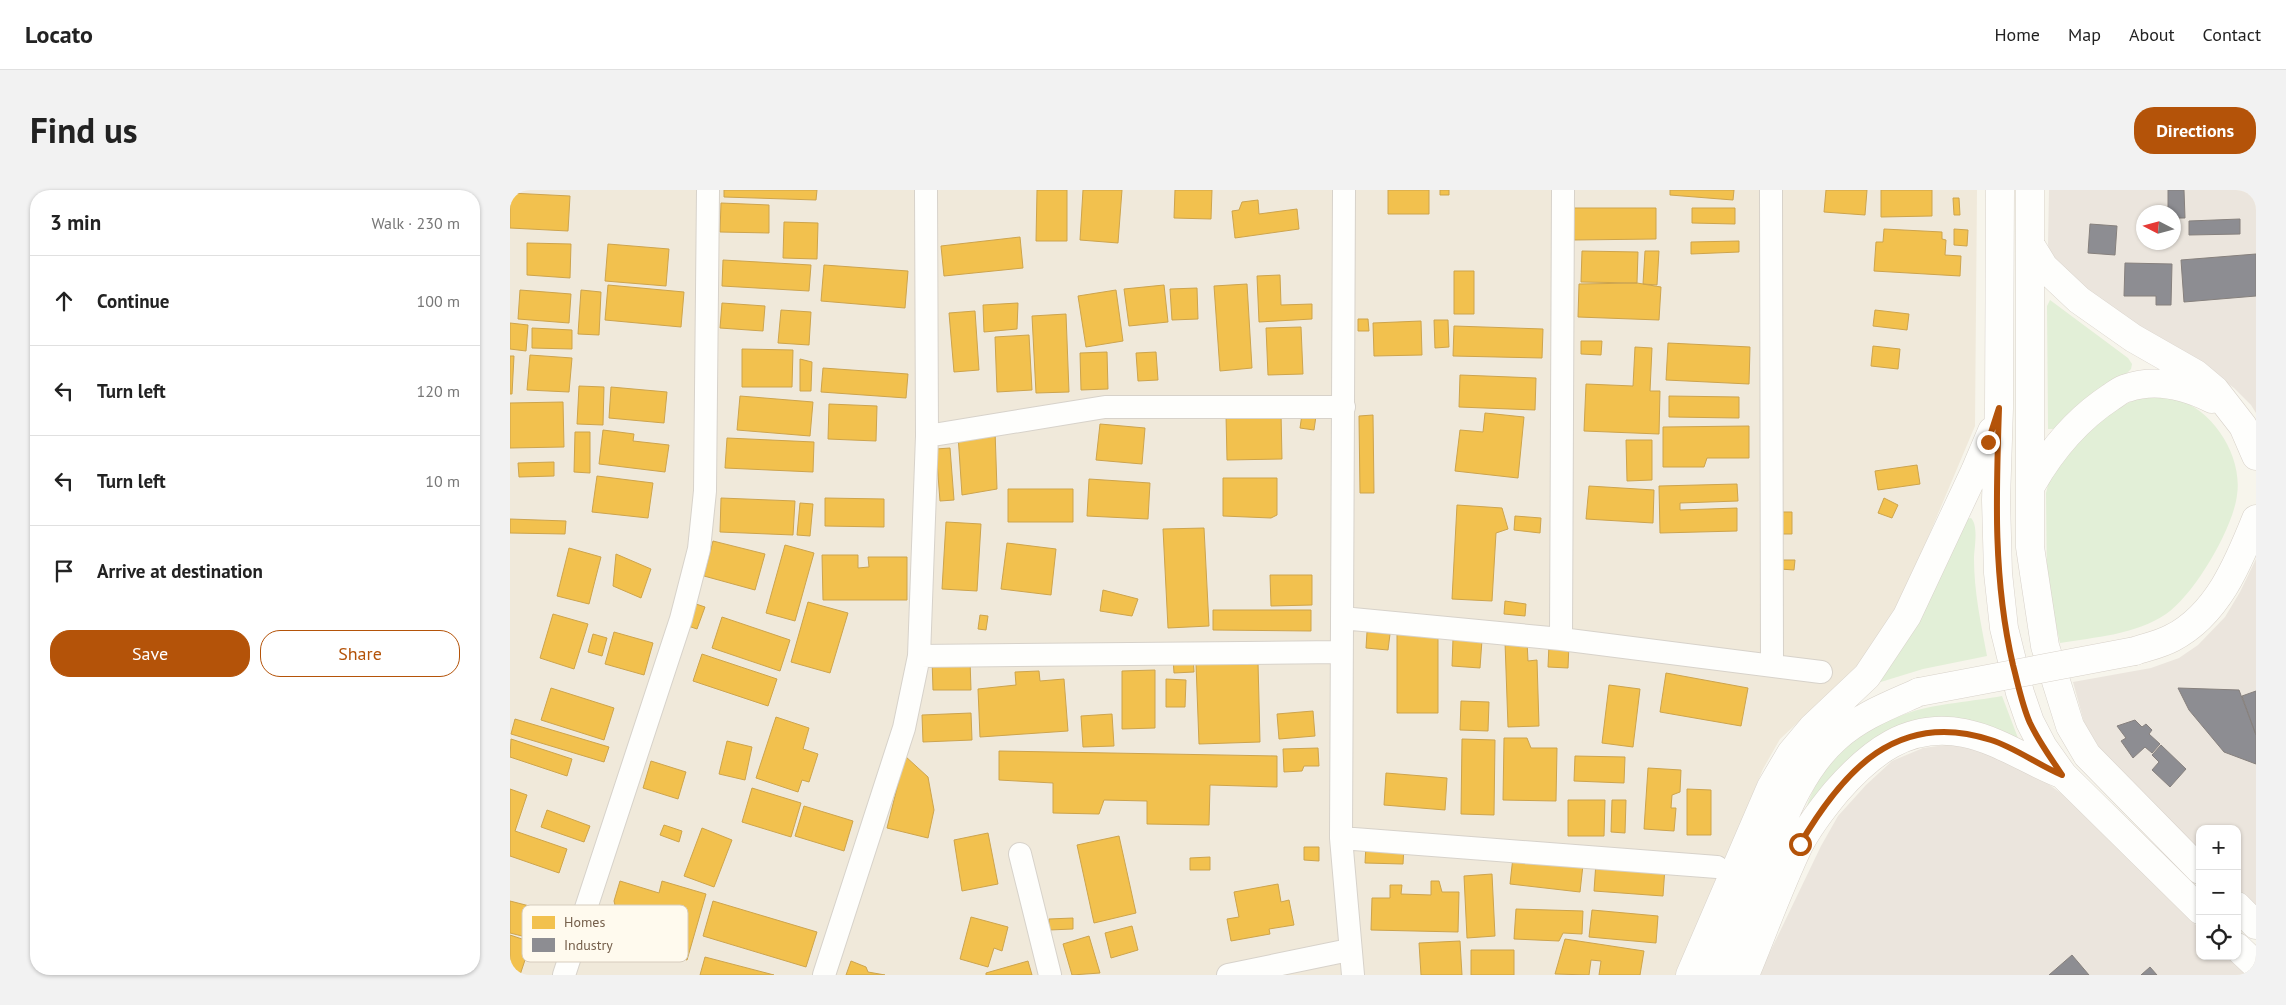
<!DOCTYPE html>
<html lang="en">
<head>
<meta charset="utf-8">
<style>
	:root { --surface:#fff; --page:#f2f2f2; --text:#222; --muted:#767676; --line:#e0e0e0; --accent:#b45309 }
	body { margin:0; font-family:"PT Sans",sans-serif; background:var(--page); color:var(--text) }
	.controls { position:absolute; right:15px; bottom:15px; display:grid; overflow:hidden; border-radius:10px; box-shadow:0 1px 4px #0004 }
	.controls button { width:45px; height:45px; display:grid; place-items:center; padding:0; border:0; border-bottom:1px solid var(--line); background:var(--surface); color:var(--text); font:25px sans-serif }
	.compass { position:absolute; left:1626px; top:15px; width:45px; height:45px; border-radius:50%; background:var(--surface); box-shadow:0 1px 4px #0004; rotate:276deg }
	.stop { position:absolute; width:15px; height:15px; margin:-11px; border:4px solid #b45309; border-radius:50%; background:#fff }
	.stop.end { background:#b45309; border-color:#fff; box-shadow:0 1px 5px #0008 }
	.list { margin:0; padding:0; list-style:none }
	h2 { display:flex; justify-content:space-between; align-items:center; height:65px; margin:0; padding:0 20px; font-size:21px }
	h2 small { font-size:16px; font-weight:400; color:var(--muted) }
	.list li { display:grid; grid-template-columns:32px 1fr auto; gap:15px; align-items:center; box-sizing:border-box; height:90px; padding:0 20px; border-top:1px solid var(--line) }
	.list b { display:block; font-size:19px; white-space:nowrap }
	.list em { font-size:16px; font-style:normal; color:var(--muted) }
	.actions { display:flex; gap:10px; padding:15px 20px }
	.actions a { flex:1; padding:11px 0; border:1px solid var(--accent); border-radius:20px; text-align:center; font-size:18px; color:var(--accent) }
	.actions .main { background:var(--accent); color:#fff }
	.icon { flex:none; width:28px; height:28px; fill:none; stroke:currentColor; stroke-width:2; stroke-linecap:round; stroke-linejoin:round }
	.map { position:relative; flex:none; width:1746px; height:785px; overflow:hidden; border-radius:20px }
	header { display:flex; align-items:center; gap:30px; box-sizing:border-box; height:70px; padding:0 25px; background:var(--surface); border-bottom:1px solid var(--line) }
	header strong { font-size:24px }
	nav { display:flex; gap:28px; margin-inline-start:auto; font-size:18px }
	.intro { display:flex; align-items:center; justify-content:space-between; box-sizing:border-box; height:120px; padding:0 30px }
	h1 { margin:0; font-size:35px }
	.button { padding:12px 22px; border-radius:20px; background:var(--accent); color:#fff; font-size:18px; font-weight:700 }
	main { display:flex; gap:30px; padding:0 30px }
	aside { flex:1; background:var(--surface); border-radius:20px; box-shadow:0 1px 4px #0004 }
	.map>svg:first-child { display:block }
	.residential { fill:#f0e9da }
	.industrial { fill:#ebe5dd; fill-rule:evenodd }
	.green { fill:#e2efd7 }
	.homes { fill:#f2c14e; stroke:#cda44d }
	.industry { fill:#8d8d92; stroke:#86807d }
	.lines { fill:none; stroke-linecap:round; stroke-linejoin:round }
	.street-casing { stroke:#d7d2ca; stroke-width:24 }
	.secondary-casing { stroke:#d8d2ca; stroke-width:29 }
	.street { stroke:#fefefc; stroke-width:22 }
	.secondary { stroke:#fefefc; stroke-width:28 }
	.secondary-bridge-casing { stroke:#d8d2ca; stroke-width:29; stroke-linecap:butt }
	.secondary-bridge { stroke:#fefefc; stroke-width:28 }
	.route { stroke:#b45309; stroke-width:6 }
	.key { fill:#fffaee; stroke:#d6ccbd; stroke-width:1 }
	.key-label { font-size:14px; fill:#76604c }
</style>
</head>
<body>
<header>
<strong>Locato</strong>
<nav><a>Home</a><a>Map</a><a>About</a><a>Contact</a></nav>
</header>
<div class="intro"><h1>Find us</h1><a class="button">Directions</a></div>
<main>
<aside>
<h2>3 min<small>Walk · 230 m</small></h2>
<ul class="list">
<li><svg class="icon" aria-label="ahead" viewBox="0 0 24 24"><path d="M12 20V5M6 11l6-6 6 6"/></svg><div><b>Continue</b></div><em>100 m</em></li>
<li><svg class="icon" aria-label="left" viewBox="0 0 24 24"><path d="M17 20v-9H6M10 6l-5 5 5 5"/></svg><div><b>Turn left</b></div><em>120 m</em></li>
<li><svg class="icon" aria-label="left" viewBox="0 0 24 24"><path d="M17 20v-9H6M10 6l-5 5 5 5"/></svg><div><b>Turn left</b></div><em>10 m</em></li>
<li><svg class="icon" aria-label="arrive" viewBox="0 0 24 24"><path d="M6 21V4h12l-3 4 3 4H6"/></svg><div><b>Arrive at destination</b></div></li>
</ul>
<div class="actions"><a class="main">Save</a><a>Share</a></div>
</aside>
<div class="map">
<svg width="1746" height="785" viewBox="0 0 1746 785">
	<rect width="100%" height="100%" fill="#f7f5ec"/>
	<path class="residential" d="M 0,0 L 1467,0 L 1465,236 L 1390,414 L 1352,473 L 1270,549 L 1253,579 L 1167,785 L 0,785 Z"/>
	<path class="industrial" d="M 1539,0 L 1746,0 L 1746,223 L 1741,215 L 1724,198 L 1703,183 L 1584,108 L 1543,68 L 1538,55 ZM 1634,22 L 1664,22 L 1664,52 L 1634,52 Z
		M 1746,369 L 1746,715 L 1727,698 L 1727,639 L 1690,639 L 1690,662 L 1600,576 L 1574,532 L 1563,492 L 1641,478 L 1669,468 L 1688,455 L 1715,427 L 1730,402 Z
		M 1451,553 L 1462,555 L 1530,588 L 1552,604 L 1690,739 L 1690,766 L 1717,766 L 1736,785 L 1249,785 L 1311,656 L 1328,626 L 1356,595 L 1382,571 L 1413,558 Z"/>
	<path class="green" d="M 1540,110 L 1618,168 L 1622,174 L 1621,179 L 1615,185 L 1543,239 L 1538,239 L 1537,116 Z
		M 1647,207 C 1653,208 1661,207 1666,209 C 1704,220 1733,267 1727,305 C 1723,339 1684,405 1656,424 C 1625,445 1585,447 1550,453 L 1537,393 L 1536,303 L 1540,287 L 1554,268 L 1595,225 L 1628,208 Z
		M 1461,328 C 1469,336 1464,359 1464,369 C 1464,402 1471,434 1477,466 L 1413,479 L 1361,495 L 1456,329 Z
		M 1492,506 L 1508,548 L 1501,551 L 1427,531 L 1291,635 C 1297,609 1311,580 1330,561 C 1348,543 1377,530 1401,522 C 1425,514 1465,511 1492,506 Z"/>
	<path class="homes" d="M 214,0 L 307,0 L 306,10 L 214,7 Z
		M 527,0 L 557,0 L 557,51 L 526,51 Z
		M 573,0 L 612,0 L 608,53 L 570,50 Z
		M 665,0 L 702,0 L 701,29 L 664,28 Z
		M 878,0 L 919,0 L 919,24 L 878,24 Z
		M 930,0 L 939,0 L 939,5 L 930,5 Z
		M 1160,0 L 1224,0 L 1223,10 L 1160,5 Z
		M 1316,0 L 1357,0 L 1355,25 L 1314,22 Z
		M 1371,0 L 1422,0 L 1422,26 L 1371,27 Z
		M 0,3 L 60,6 L 58,41 L 0,38 Z
		M 1443,8 L 1449,8 L 1450,25 L 1444,25 Z
		M 748,10 L 749,24 L 787,19 L 789,39 L 725,48 L 722,21 L 729,20 L 732,12 Z
		M 211,13 L 259,15 L 259,43 L 210,42 Z
		M 1063,18 L 1146,18 L 1146,49 L 1064,50 Z
		M 1182,18 L 1225,18 L 1225,34 L 1182,33 Z
		M 274,32 L 308,33 L 307,69 L 273,68 Z
		M 1374,39 L 1432,42 L 1432,49 L 1436,50 L 1435,65 L 1451,66 L 1450,86 L 1364,81 L 1366,52 L 1373,52 Z
		M 1444,39 L 1458,40 L 1457,56 L 1444,55 Z
		M 510,47 L 513,78 L 434,86 L 431,56 Z
		M 1229,51 L 1229,62 L 1181,64 L 1181,52 Z
		M 17,53 L 61,54 L 60,88 L 17,85 Z
		M 98,54 L 159,59 L 156,96 L 95,91 Z
		M 1072,61 L 1128,62 L 1127,93 L 1071,92 Z
		M 1135,61 L 1149,61 L 1147,95 L 1133,94 Z
		M 213,70 L 301,75 L 299,101 L 212,96 Z
		M 314,75 L 398,81 L 395,118 L 311,111 Z
		M 944,81 L 964,81 L 964,124 L 944,124 Z
		M 770,85 L 771,115 L 802,114 L 802,129 L 749,132 L 747,86 Z
		M 1127,93 L 1151,97 L 1149,130 L 1068,127 L 1069,94 Z
		M 737,94 L 742,178 L 710,181 L 704,96 Z
		M 98,95 L 174,102 L 171,137 L 95,130 Z
		M 654,95 L 658,132 L 619,136 L 614,99 Z
		M 687,98 L 688,129 L 662,130 L 660,99 Z
		M 10,100 L 61,104 L 59,133 L 8,129 Z
		M 71,100 L 91,102 L 89,145 L 68,144 Z
		M 606,100 L 613,151 L 576,157 L 568,106 Z
		M 212,113 L 255,116 L 253,141 L 210,138 Z
		M 508,113 L 507,139 L 474,142 L 473,115 Z
		M 271,120 L 301,122 L 299,155 L 268,153 Z
		M 1365,120 L 1399,124 L 1397,140 L 1363,136 Z
		M 465,121 L 469,180 L 444,182 L 439,123 Z
		M 556,124 L 559,202 L 526,203 L 522,126 Z
		M 848,129 L 858,129 L 859,141 L 848,141 Z
		M 924,130 L 938,130 L 939,157 L 925,158 Z
		M 911,131 L 912,165 L 864,166 L 863,133 Z
		M 0,133 L 18,135 L 16,161 L 0,159 Z
		M 944,136 L 1033,139 L 1032,168 L 943,166 Z
		M 791,137 L 793,184 L 758,185 L 756,138 Z
		M 22,138 L 62,140 L 62,159 L 22,158 Z
		M 519,145 L 522,200 L 487,202 L 485,147 Z
		M 1071,151 L 1092,151 L 1091,165 L 1071,164 Z
		M 1158,153 L 1240,157 L 1239,194 L 1156,190 Z
		M 1363,156 L 1390,159 L 1388,179 L 1361,176 Z
		M 1125,157 L 1142,158 L 1140,201 L 1150,201 L 1149,244 L 1074,241 L 1076,194 L 1123,196 Z
		M 232,159 L 283,160 L 282,197 L 232,197 Z
		M 597,162 L 598,199 L 571,200 L 570,163 Z
		M 646,162 L 648,190 L 628,191 L 626,163 Z
		M 20,165 L 62,168 L 59,202 L 17,200 Z
		M 0,166 L 4,166 L 2,204 L 0,204 Z
		M 290,169 L 302,172 L 301,201 L 290,201 Z
		M 313,178 L 398,184 L 396,208 L 311,202 Z
		M 950,185 L 1026,188 L 1025,220 L 949,217 Z
		M 69,196 L 94,197 L 93,235 L 67,234 Z
		M 101,197 L 157,202 L 154,233 L 99,228 Z
		M 230,206 L 303,212 L 300,246 L 227,240 Z
		M 1159,206 L 1229,207 L 1229,228 L 1159,227 Z
		M 53,212 L 54,257 L 0,258 L 0,213 Z
		M 319,214 L 367,216 L 366,251 L 318,249 Z
		M 771,223 L 772,269 L 717,270 L 716,225 Z
		M 975,223 L 1014,227 L 1008,288 L 945,281 L 950,240 L 973,242 Z
		M 792,224 L 806,226 L 804,240 L 790,238 Z
		M 863,225 L 864,303 L 850,303 L 849,226 Z
		M 590,234 L 635,238 L 632,274 L 586,270 Z
		M 1239,236 L 1239,268 L 1197,268 L 1194,277 L 1153,277 L 1153,237 Z
		M 93,240 L 124,244 L 123,251 L 159,255 L 155,282 L 89,274 Z
		M 485,240 L 487,299 L 452,305 L 448,245 Z
		M 65,242 L 80,242 L 80,283 L 64,282 Z
		M 217,248 L 304,252 L 303,282 L 215,278 Z
		M 1116,250 L 1142,250 L 1142,290 L 1117,291 Z
		M 440,258 L 444,310 L 430,311 L 426,259 Z
		M 44,272 L 44,286 L 9,287 L 8,273 Z
		M 1407,275 L 1410,294 L 1368,300 L 1365,281 Z
		M 87,286 L 143,293 L 138,328 L 82,322 Z
		M 713,288 L 767,288 L 767,325 L 761,328 L 713,326 Z
		M 579,289 L 640,293 L 638,329 L 577,326 Z
		M 1227,294 L 1228,311 L 1170,313 L 1170,320 L 1227,318 L 1227,341 L 1150,343 L 1149,296 Z
		M 1079,296 L 1144,300 L 1143,333 L 1076,329 Z
		M 498,299 L 563,299 L 563,332 L 498,332 Z
		M 211,308 L 285,311 L 283,345 L 210,342 Z
		M 315,308 L 374,309 L 374,337 L 315,336 Z
		M 1374,308 L 1388,315 L 1382,328 L 1368,323 Z
		M 290,313 L 303,314 L 300,346 L 287,345 Z
		M 947,315 L 992,318 L 998,339 L 986,343 L 982,411 L 942,409 Z
		M 1268,322 L 1282,322 L 1282,344 L 1268,344 Z
		M 1005,326 L 1031,328 L 1030,343 L 1004,340 Z
		M 0,329 L 56,331 L 55,344 L 0,343 Z
		M 436,332 L 471,334 L 467,401 L 432,399 Z
		M 694,338 L 699,436 L 658,438 L 653,339 Z
		M 203,351 L 255,364 L 245,400 L 194,386 Z
		M 497,353 L 546,359 L 541,405 L 491,399 Z
		M 275,355 L 304,363 L 285,431 L 256,423 Z
		M 59,358 L 91,367 L 79,414 L 47,406 Z
		M 106,364 L 141,379 L 131,408 L 103,396 Z
		M 312,365 L 348,365 L 348,378 L 359,377 L 358,367 L 397,367 L 397,410 L 313,410 Z
		M 1271,370 L 1285,370 L 1284,380 L 1270,379 Z
		M 760,385 L 802,385 L 802,415 L 761,416 Z
		M 593,400 L 628,409 L 622,426 L 590,421 Z
		M 995,411 L 1016,414 L 1015,426 L 994,424 Z
		M 298,412 L 338,423 L 320,483 L 281,472 Z
		M 183,413 L 195,417 L 187,439 L 175,435 Z
		M 703,420 L 801,420 L 801,441 L 703,440 Z
		M 43,424 L 78,434 L 64,479 L 30,468 Z
		M 470,425 L 478,426 L 476,440 L 468,439 Z
		M 212,427 L 280,450 L 270,481 L 202,458 Z
		M 104,442 L 143,453 L 134,485 L 95,474 Z
		M 857,442 L 880,444 L 878,460 L 856,458 Z
		M 887,442 L 928,442 L 928,523 L 887,523 Z
		M 83,444 L 97,448 L 92,466 L 78,462 Z
		M 943,449 L 972,450 L 970,478 L 942,476 Z
		M 1017,451 L 1018,471 L 1027,470 L 1029,536 L 998,537 L 995,452 Z
		M 1039,454 L 1059,454 L 1058,478 L 1038,477 Z
		M 192,464 L 267,489 L 258,516 L 183,491 Z
		M 683,467 L 684,482 L 664,483 L 663,468 Z
		M 422,469 L 460,470 L 461,500 L 423,500 Z
		M 748,472 L 750,552 L 689,554 L 686,474 Z
		M 645,480 L 645,538 L 612,539 L 612,481 Z
		M 529,481 L 530,491 L 554,489 L 558,541 L 470,547 L 468,499 L 506,495 L 505,482 Z
		M 1156,483 L 1238,498 L 1231,536 L 1150,522 Z
		M 656,489 L 676,490 L 675,517 L 656,517 Z
		M 1099,495 L 1130,499 L 1123,557 L 1092,553 Z
		M 41,498 L 104,518 L 94,550 L 31,530 Z
		M 951,511 L 979,512 L 978,541 L 950,540 Z
		M 803,521 L 805,546 L 769,549 L 767,524 Z
		M 461,523 L 462,550 L 413,552 L 412,525 Z
		M 602,524 L 604,556 L 573,557 L 571,526 Z
		M 266,527 L 299,538 L 293,559 L 308,564 L 299,592 L 292,590 L 288,602 L 246,588 Z
		M 5,529 L 99,557 L 94,572 L 1,544 Z
		M 994,548 L 1017,548 L 1021,558 L 1047,558 L 1046,611 L 993,610 Z
		M 1,549 L 62,569 L 57,586 L 0,567 Z
		M 952,549 L 985,550 L 984,625 L 951,624 Z
		M 217,551 L 242,557 L 235,590 L 209,584 Z
		M 808,558 L 809,576 L 794,576 L 792,581 L 774,582 L 773,559 Z
		M 489,561 L 767,566 L 767,597 L 700,595 L 699,635 L 637,634 L 637,611 L 594,610 L 589,624 L 543,623 L 543,593 L 489,590 Z
		M 395,566 L 418,587 L 424,620 L 418,648 L 377,638 Z
		M 1065,566 L 1115,567 L 1114,593 L 1064,591 Z
		M 141,571 L 176,582 L 168,609 L 133,598 Z
		M 1138,578 L 1171,580 L 1170,602 L 1162,605 L 1161,618 L 1166,618 L 1164,641 L 1134,639 Z
		M 876,583 L 937,588 L 935,620 L 874,615 Z
		M 242,598 L 291,613 L 281,647 L 232,632 Z
		M 0,599 L 17,605 L 5,641 L 57,659 L 49,683 L 0,666 Z
		M 1177,599 L 1201,600 L 1201,645 L 1177,645 Z
		M 1058,610 L 1095,610 L 1094,646 L 1058,646 Z
		M 1102,610 L 1116,610 L 1115,643 L 1101,642 Z
		M 294,616 L 343,631 L 334,661 L 285,646 Z
		M 37,620 L 80,636 L 74,652 L 31,637 Z
		M 154,635 L 172,641 L 169,652 L 150,645 Z
		M 192,638 L 222,650 L 204,697 L 174,686 Z
		M 478,643 L 488,694 L 452,701 L 444,650 Z
		M 609,646 L 626,723 L 584,733 L 567,655 Z
		M 856,655 L 894,656 L 893,674 L 855,673 Z
		M 794,657 L 809,657 L 809,671 L 794,670 Z
		M 700,667 L 700,680 L 680,680 L 680,668 Z
		M 1003,667 L 1073,675 L 1070,702 L 1000,694 Z
		M 1086,672 L 1155,677 L 1153,706 L 1084,701 Z
		M 982,684 L 985,746 L 957,748 L 954,686 Z
		M 110,691 L 149,703 L 152,691 L 196,704 L 177,770 L 114,752 L 104,711 Z
		M 921,691 L 929,691 L 932,702 L 949,702 L 948,742 L 861,740 L 862,708 L 880,708 L 880,695 L 892,695 L 891,704 L 921,705 Z
		M 768,694 L 771,712 L 779,710 L 784,735 L 759,739 L 760,744 L 721,751 L 717,729 L 729,727 L 724,702 Z
		M 0,711 L 39,721 L 32,751 L 0,743 Z
		M 203,711 L 307,742 L 296,777 L 193,746 Z
		M 1006,719 L 1073,721 L 1072,744 L 1053,743 L 1049,751 L 1004,749 Z
		M 1082,720 L 1148,726 L 1146,753 L 1079,747 Z
		M 461,727 L 498,737 L 492,761 L 484,758 L 478,777 L 450,769 Z
		M 563,728 L 563,739 L 539,740 L 539,729 Z
		M 622,736 L 628,760 L 601,768 L 595,743 Z
		M 0,745 L 21,752 L 10,785 L 0,782 Z
		M 579,746 L 590,783 L 562,785 L 553,754 Z
		M 1055,749 L 1134,761 L 1130,785 L 1089,785 L 1091,771 L 1081,770 L 1079,785 L 1045,784 Z
		M 950,751 L 952,785 L 911,785 L 909,753 Z
		M 961,760 L 1004,760 L 1004,785 L 961,785 Z
		M 195,767 L 264,785 L 190,785 Z
		M 341,771 L 356,777 L 358,782 L 375,785 L 336,785 Z
		M 518,771 L 522,785 L 476,785 L 476,783 Z"/>
	<path class="industry" d="M 1658,0 L 1674,0 L 1675,28 L 1664,28 L 1664,22 L 1658,22 Z
		M 1730,29 L 1730,44 L 1679,45 L 1679,31 Z
		M 1580,34 L 1607,36 L 1605,65 L 1578,63 Z
		M 1746,64 L 1746,106 L 1674,112 L 1671,70 Z
		M 1615,73 L 1662,74 L 1661,115 L 1646,115 L 1646,106 L 1614,106 Z
		M 1668,498 L 1729,500 L 1746,545 L 1746,574 L 1714,562 L 1679,520 Z
		M 1746,501 L 1746,545 L 1732,506 Z
		M 1625,530 L 1632,537 L 1636,534 L 1642,540 L 1639,544 L 1650,554 L 1642,563 L 1635,557 L 1623,568 L 1611,551 L 1616,548 L 1607,536 Z
		M 1651,555 L 1676,579 L 1660,597 L 1642,580 L 1649,572 L 1642,565 Z
		M 1562,765 L 1579,785 L 1539,785 Z
		M 1640,777 L 1647,785 L 1631,785 Z"/>
	<g class="lines">
		<defs>
			<path id="street" d="M 834,0 L 831,648 L 843,785
				M 1261,0 L 1262,475
				M 417,246 L 595,217 L 834,217
				M 832,428 L 1051,449 L 1311,482
				M 1051,449 L 1053,0
				M 409,466 L 831,462
				M 831,648 L 1207,677
				M 510,664 L 540,785
				M 54,785 L 171,429 L 189,359 L 195,301 L 198,0
				M 314,785 L 394,538 L 409,466 L 417,246 L 416,0
				M 718,785 L 839,760"/>
			<path id="secondary" d="M 1490,0 L 1489,218 L 1486,310 L 1488,383 L 1494,438 L 1510,503 L 1520,532 L 1533,557 L 1553,585 L 1690,720
				M 1520,0 L 1520,357 L 1535,456 L 1560,536 L 1577,565 L 1690,680
				M 1520,54 L 1534,77 L 1569,110 L 1623,148 L 1686,184 L 1705,200 L 1733,236 L 1746,266
				M 1522,294 C 1542,259 1566,230 1601,207 C 1606,204 1611,199 1617,198 C 1646,188 1676,196 1702,209
				M 1625,461 C 1637,457 1651,454 1662,448 C 1707,425 1728,374 1746,329
				M 1727,716 L 1746,735
				M 1727,757 L 1746,775
				M 1180,785 L 1261,597 L 1281,563 L 1302,538 L 1357,486 L 1397,426 L 1465,281 L 1482,241
				M 1207,785 C 1223,748 1239,710 1255,673 C 1273,629 1290,580 1326,548 C 1350,526 1380,515 1409,502
				M 1235,785 C 1253,742 1269,697 1289,655 C 1299,636 1312,619 1326,602 C 1360,563 1398,532 1454,543 C 1489,550 1518,571 1551,584"/>
		</defs>
		<use href="#street" class="street-casing"/>
		<use href="#secondary" class="secondary-casing"/>
		<use href="#street" class="street"/>
		<use href="#secondary" class="secondary"/>
		<defs>
			<path id="secondary-bridge" d="M 1409,502 L 1625,461"/>
		</defs>
		<use href="#secondary-bridge" class="secondary-bridge-casing"/>
		<use href="#secondary-bridge" class="secondary-bridge"/>
	</g>
	<g class="lines">
		<path class="route" d="M 1290,654 C 1333,581 1387,519 1481,550 C 1506,558 1528,575 1552,585 C 1541,568 1529,552 1520,533 C 1512,515 1508,494 1503,475 C 1483,390 1486,305 1489,218 L 1478,252"/>
	</g>
	<rect x="12" y="715" width="166" height="57" rx="8" class="key"/>
	<rect x="22" y="726" width="23" height="13" fill="#f2c14e"/>
	<rect x="22" y="748" width="23" height="14" fill="#8d8d92"/>
	<g class="key-label">
		<text x="54" y="737">Homes</text>
		<text x="54" y="760">Industry</text>
	</g>
</svg>
<div class="controls">
<button>+</button>
<button>−</button>
<button><svg class="icon" aria-label="locate" viewBox="0 0 24 24"><circle cx="12" cy="12" r="6"/><path d="M12 2v4M12 18v4M2 12h4M18 12h4"/></svg></button>
</div>
<svg class="compass" viewBox="-18 -18 36 36"><path d="M0-13l5 13h-10z" fill="#e53935"/><path d="M0 13l5-13h-10z" fill="#767676"/></svg>
<div class="stop" style="left:1290px;top:654px"></div>
<div class="stop end" style="left:1478px;top:252px"></div>
</div>
</main>
</body>
</html>
